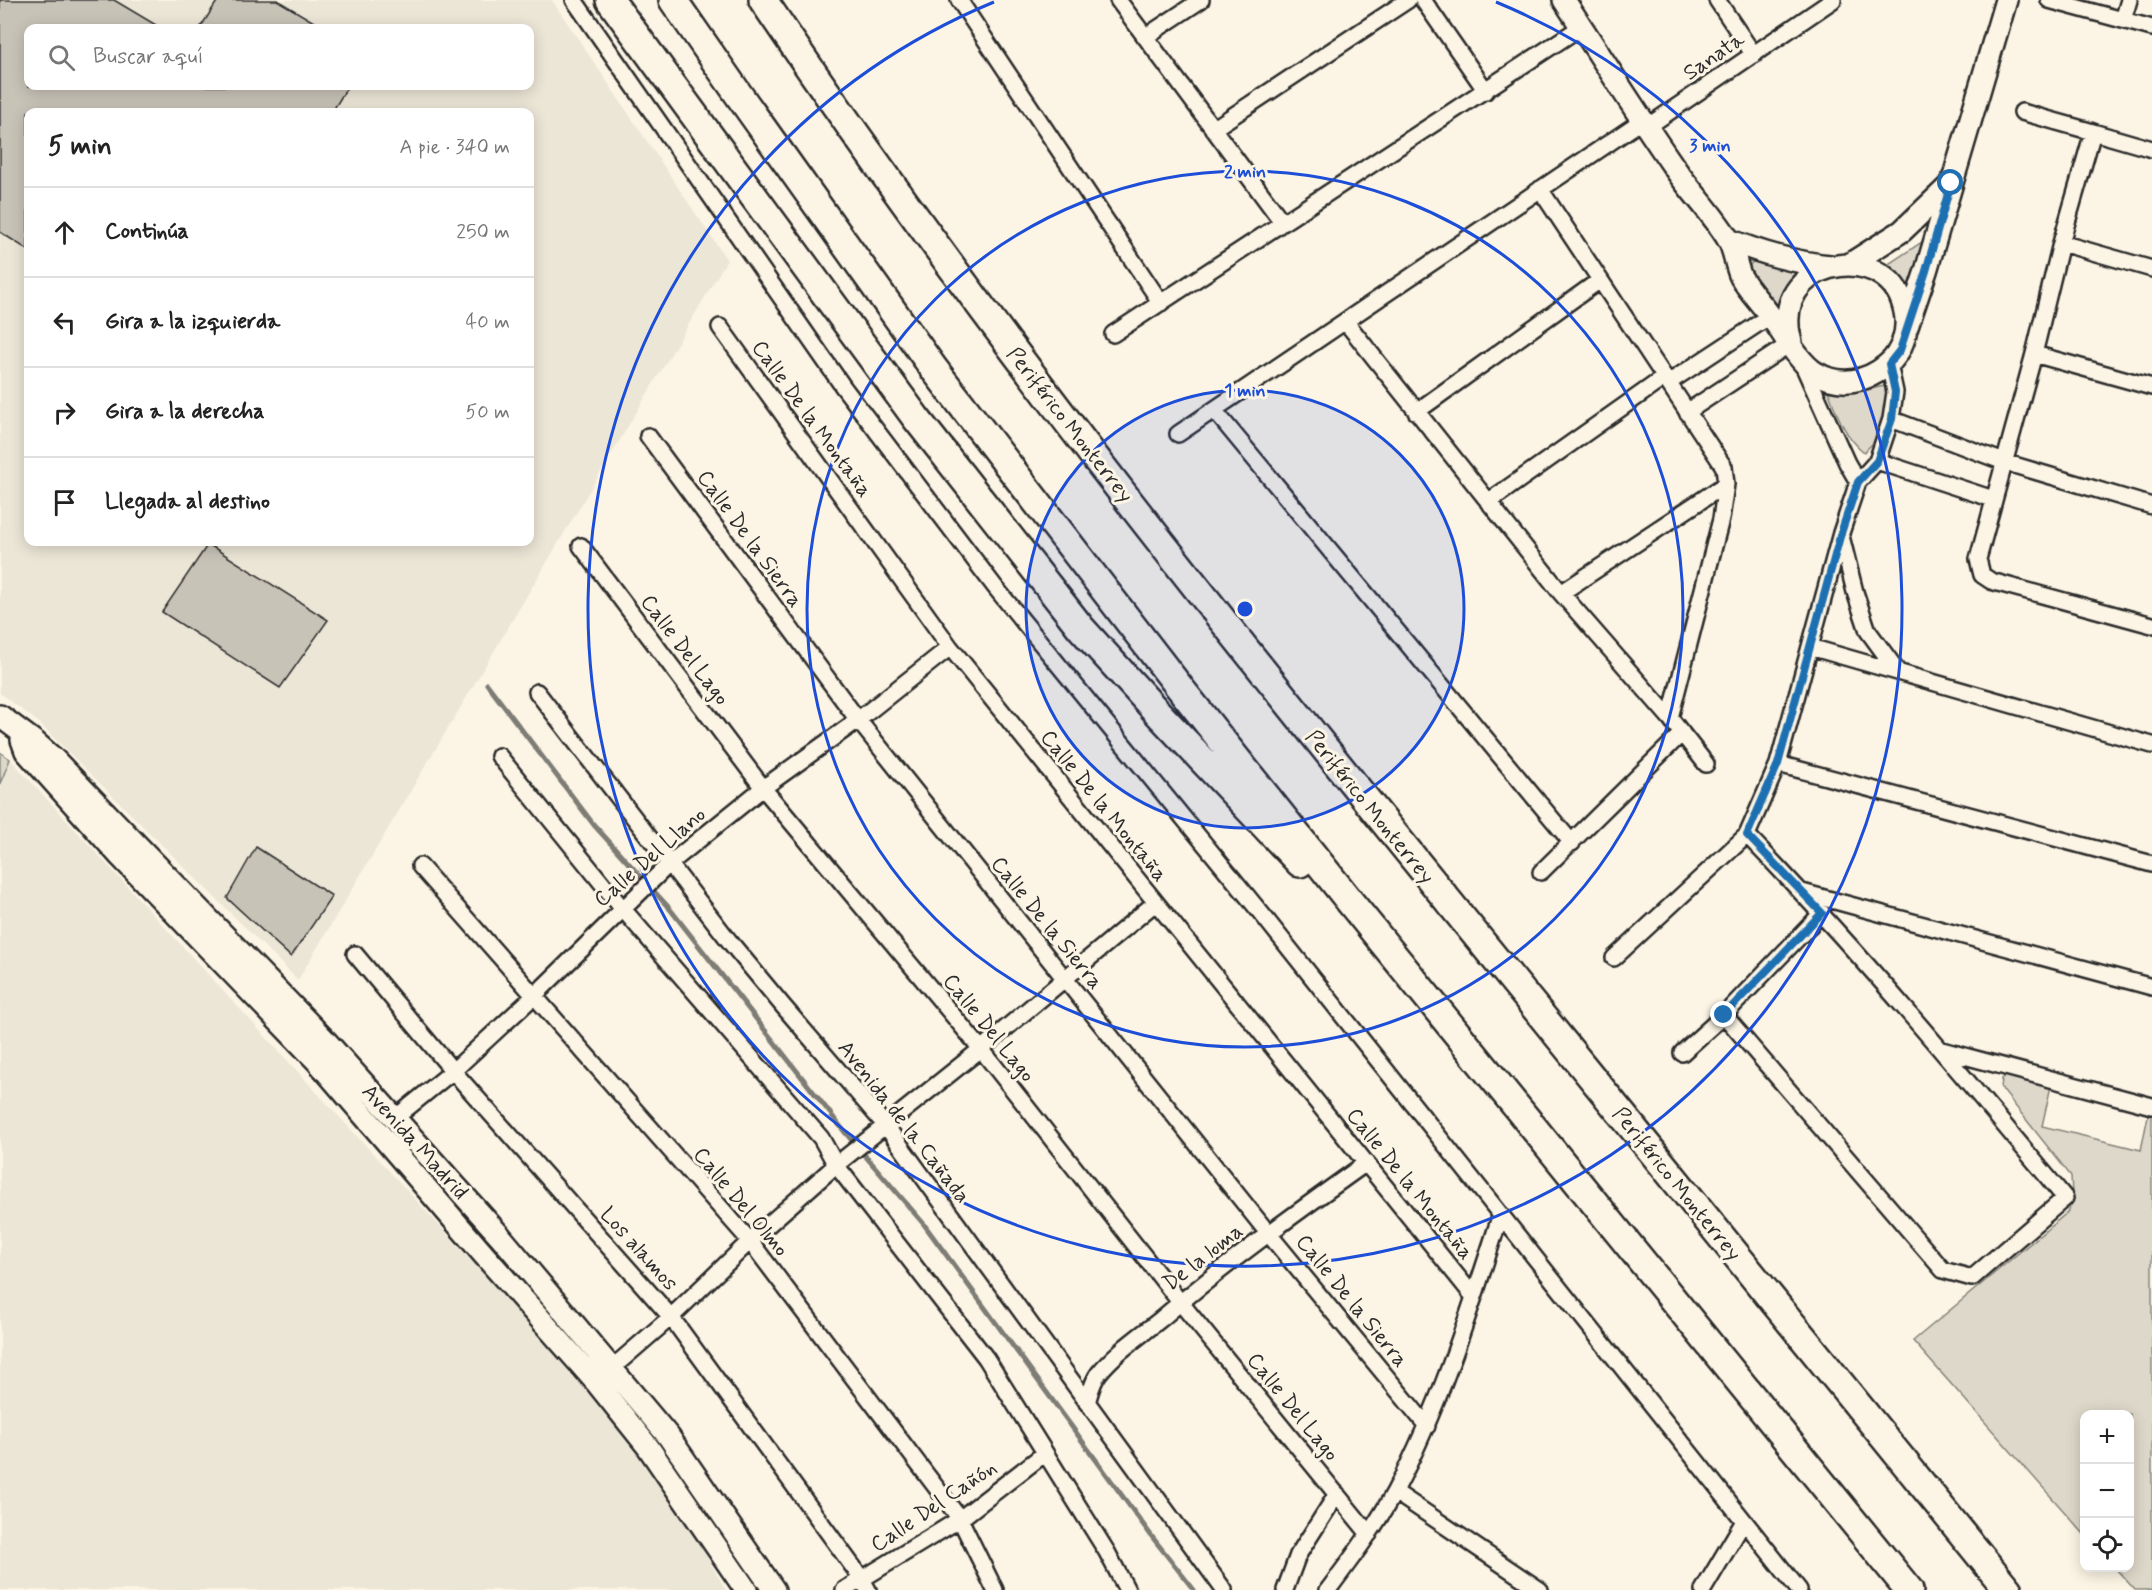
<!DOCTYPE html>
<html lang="es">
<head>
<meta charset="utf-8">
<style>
	:root { --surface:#fff; --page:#f6f6f6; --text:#222; --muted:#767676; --line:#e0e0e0 }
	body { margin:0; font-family:Mynerve,sans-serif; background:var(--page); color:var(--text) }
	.controls { position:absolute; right:18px; bottom:18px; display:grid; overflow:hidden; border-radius:12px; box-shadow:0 3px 15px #0003 }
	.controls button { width:54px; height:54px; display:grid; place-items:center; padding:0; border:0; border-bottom:2px solid var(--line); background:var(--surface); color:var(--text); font:30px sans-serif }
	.stop { position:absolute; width:18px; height:18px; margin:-14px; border:4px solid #1f6fb2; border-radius:50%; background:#fff }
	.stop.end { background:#1f6fb2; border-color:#fff; box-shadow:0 2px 6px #0008 }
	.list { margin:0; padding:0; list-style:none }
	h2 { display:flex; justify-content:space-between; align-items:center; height:78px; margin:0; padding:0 24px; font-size:26px }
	h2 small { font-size:20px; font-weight:400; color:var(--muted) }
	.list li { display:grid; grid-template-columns:39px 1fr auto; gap:18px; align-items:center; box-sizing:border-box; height:90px; padding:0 24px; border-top:2px solid var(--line) }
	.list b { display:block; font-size:22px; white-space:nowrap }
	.list em { font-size:20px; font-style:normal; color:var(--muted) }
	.icon { flex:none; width:33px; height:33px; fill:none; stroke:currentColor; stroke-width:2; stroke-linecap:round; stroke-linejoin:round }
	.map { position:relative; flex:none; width:2152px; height:1590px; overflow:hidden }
	.search { position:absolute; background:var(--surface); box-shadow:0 3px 15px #0003; left:24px; top:24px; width:510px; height:66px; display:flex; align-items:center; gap:15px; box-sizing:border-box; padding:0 21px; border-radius:12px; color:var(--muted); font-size:22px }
	.panel { position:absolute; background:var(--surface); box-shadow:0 3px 15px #0003; left:24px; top:108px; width:510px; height:438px; border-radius:12px }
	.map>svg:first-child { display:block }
	.built { fill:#ece6d7; fill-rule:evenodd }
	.green { fill:#ded8ca; stroke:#84827a; stroke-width:1.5 }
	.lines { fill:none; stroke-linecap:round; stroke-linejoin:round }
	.stream { stroke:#7d7b74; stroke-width:5 }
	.building { fill:#c8c3b7; stroke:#2b2b2b; stroke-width:1.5 }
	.street-casing { stroke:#2b2b2b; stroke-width:20 }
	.secondary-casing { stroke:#2b2b2b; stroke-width:26 }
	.highway-casing { stroke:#2b2b2b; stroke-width:32 }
	.street { stroke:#fcf5e5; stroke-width:15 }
	.secondary { stroke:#fcf5e5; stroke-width:21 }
	.highway { stroke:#fcf5e5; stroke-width:27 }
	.route { stroke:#1f6fb2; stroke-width:8 }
	.ring { fill:none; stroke:#1d4ed8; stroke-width:3 }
	.labels { text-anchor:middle; stroke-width:6; stroke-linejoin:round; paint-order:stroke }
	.street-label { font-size:22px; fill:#2b2b2b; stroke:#fcf5e5 }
	.centre { fill:#1d4ed8; stroke:#fcf5e5; stroke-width:3 }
	.ring-label { font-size:18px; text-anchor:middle; font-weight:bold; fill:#1d4ed8; stroke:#fcf5e5; stroke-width:6; stroke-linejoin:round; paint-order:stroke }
</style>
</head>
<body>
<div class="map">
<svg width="2152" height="1590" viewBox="0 0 2152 1590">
	<rect width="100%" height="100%" fill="#fcf5e5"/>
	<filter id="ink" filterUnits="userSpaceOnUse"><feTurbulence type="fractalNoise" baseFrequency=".0167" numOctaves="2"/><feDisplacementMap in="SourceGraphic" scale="12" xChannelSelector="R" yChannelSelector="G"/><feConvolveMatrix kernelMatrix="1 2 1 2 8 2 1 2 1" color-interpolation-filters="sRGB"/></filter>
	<g filter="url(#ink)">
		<path class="built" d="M 0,0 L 552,0 L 727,260 L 298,980 L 38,722 L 0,693 ZM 28,28 L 530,28 L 530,86 L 28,86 ZM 28,112 L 530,112 L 530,542 L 28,542 Z
			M 10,759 L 644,1448 L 726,1590 L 0,1590 L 0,785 Z"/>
		<path class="green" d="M 1928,238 L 1912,292 L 1902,280 L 1884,267 Z
			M 1754,260 L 1807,274 L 1782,314 L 1746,270 Z
			M 1889,385 L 1888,402 L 1877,439 L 1864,452 C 1844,436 1837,414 1828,391 L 1862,391 Z
			M 0,752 L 10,759 L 0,784 Z
			M 2008,1074 L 2051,1086 L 2042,1126 L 2141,1150 L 2149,1111 L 2152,1112 L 2152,1590 L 2135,1590 L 2115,1568 L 2130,1568 L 2130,1414 L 2084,1414 L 2084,1534 L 1913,1341 L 2069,1211 L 2072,1194 L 2071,1176 L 2001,1088 L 2002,1079 Z"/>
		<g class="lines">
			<path class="stream" d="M 487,684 L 594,825 L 670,909 L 844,1131 L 923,1223 L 1153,1538 L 1194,1590"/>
		</g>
		<path class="building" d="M 0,0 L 114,0 L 161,28 L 28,28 L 28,86 L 348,86 L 332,112 L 28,112 L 28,250 L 0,232 Z
			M 218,0 L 277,0 L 324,28 L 200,28 Z
			M 208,544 L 328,620 L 280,688 L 162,612 Z
			M 256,847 L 332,896 L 291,957 L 227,898 Z"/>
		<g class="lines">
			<defs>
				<path id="street" d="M 574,0 L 844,388 L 995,587 L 1265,918 L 1799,1590
					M 959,0 L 1161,303
					M 1118,0 L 1283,223
					M 1423,0 L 1486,91
					M 1717,0 L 1754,55
					M 2049,0 L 2152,28
					M 2123,20 L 2129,0
					M 1145,37 L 1201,0
					M 2022,112 L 2093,132
					M 1647,127 L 1833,0
					M 1213,129 L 1408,0
					M 2152,149 L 2093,132 L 2061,243 L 2034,354 L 1978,559 L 1982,575 L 1991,581 L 2152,625
					M 1540,189 L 1724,467 L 1726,484 L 1721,519 L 1670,718
					M 2061,243 L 2152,269
					M 1345,321 L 1561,593 L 1670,718 L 1706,764
					M 720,327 L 950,647 L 1474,1297
					M 1113,334 L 1581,27
					M 2034,354 L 2152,387
					M 1802,363 L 1847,463 L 1858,482 L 1877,461 L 1891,419 L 1895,392 L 1889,364
					M 1668,383 L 1770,316
					M 1214,410 L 1572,843
					M 1416,412 L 1600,280
					M 1687,412 L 1791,343
					M 1891,419 L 2004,462 L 2152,506
					M 1178,434 L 1643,120
					M 648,436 L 858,720 L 1268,1233 L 1427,1426
					M 1877,461 L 1993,499
					M 1488,502 L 1665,377
					M 1841,536 L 1855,592 L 1868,631 L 1898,672
					M 581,546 L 763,788 L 981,1049 L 1180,1302 L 1369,1534
					M 1561,593 L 1726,484
					M 1810,647 L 2152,745
					M 537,692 L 730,942 L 783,1006 L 886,1126 L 1224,1590
					M 499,756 L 622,908 L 821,1138 L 836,1165 L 986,1358 L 1107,1552 L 1127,1590
					M 1778,764 L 2152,864
					M 420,866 L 750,1241 L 960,1519 L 995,1590
					M 1541,872 L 1682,733
					M 1802,892 L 2152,987
					M 1822,913 L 1724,1015 L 1943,1270 L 1972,1278 L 2065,1198 C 1962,1074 1859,951 1747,835 L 1778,764 L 1841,533 L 1858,482
					M 355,954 L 453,1071 L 671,1317 L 862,1579 L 868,1590
					M 1614,958 L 1747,835
					M 1942,1050 L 2152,1106
					M 1682,1053 L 1724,1015
					M 395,1118 L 453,1071 L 534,996 L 669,864 L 763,788 L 858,720 L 950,647
					M 604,1375 L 671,1317 L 750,1241 L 836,1165 L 981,1049 L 1155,903
					M 1087,1403 C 1090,1393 1092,1382 1099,1373 C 1116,1352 1140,1336 1161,1319 C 1226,1263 1296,1213 1366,1163
					M 1395,1492 L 1540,1590
					M 844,1590 L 960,1519 L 1044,1454
					M 1285,1590 L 1298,1555 L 1337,1494
					M 1328,1590 C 1352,1558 1376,1526 1395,1491 C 1441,1404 1470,1310 1500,1217
					M 1703,1590 L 1744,1521"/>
				<path id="secondary" d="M 1564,0 C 1601,57 1637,114 1676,170 C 1692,193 1713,214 1728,239 C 1735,250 1735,265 1741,277 C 1749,291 1762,304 1771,317 C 1783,333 1799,363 1816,373 C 1840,387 1867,382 1887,365 C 1902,353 1909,330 1905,312 C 1892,241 1783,255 1788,325 C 1788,331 1790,337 1791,343
					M 1729,240 C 1764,254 1793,262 1830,266
					M 1850,264 L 1902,231 L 1949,186
					M 1907,327 L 1926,271 L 2006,0
					M 0,716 L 36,743 L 54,759 L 324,1039 L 501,1237 L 669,1437 L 774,1590
					M 22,740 L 26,751 L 120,856 L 317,1061 L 484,1255 L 596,1382 L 648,1447 L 746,1590"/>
				<path id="highway" d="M 610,0 L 916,418 L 1081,628 L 1159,714 L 1300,863
					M 673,0 L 741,98 L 934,369 L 1184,693 L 1351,903 L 1909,1590
					M 763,0 C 994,342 1254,663 1515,983 C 1680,1185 1843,1389 2008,1590"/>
			</defs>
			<use href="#street" class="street-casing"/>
			<use href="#secondary" class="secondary-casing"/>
			<use href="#highway" class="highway-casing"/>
			<use href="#street" class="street"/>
			<use href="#secondary" class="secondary"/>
			<use href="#highway" class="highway"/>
		</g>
	</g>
	<g class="lines" filter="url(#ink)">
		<path class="route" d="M 1724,1015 L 1822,913 L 1747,835 L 1778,764 L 1841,533 L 1858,482 L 1877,461 L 1892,419 L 1895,392 L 1889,364 L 1900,350 L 1926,271 L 1951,183"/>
	</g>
	<circle cx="1245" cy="609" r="219" fill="#1d4ed8" fill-opacity=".12"/>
	<g class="ring">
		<circle cx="1245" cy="609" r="219"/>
		<circle cx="1245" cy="609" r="438"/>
		<path d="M1496 2A657 657 0 1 1 994 2"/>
	</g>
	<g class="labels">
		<g class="street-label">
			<text transform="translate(1713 55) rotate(-34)" y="8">Sanata</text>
			<text transform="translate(813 418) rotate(54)" y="8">Calle De la Montaña</text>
			<text transform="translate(1071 424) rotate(52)" y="8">Periférico Monterrey</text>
			<text transform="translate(751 538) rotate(54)" y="8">Calle De la Sierra</text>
			<text transform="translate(686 649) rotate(53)" y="8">Calle Del Lago</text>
			<text transform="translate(1105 805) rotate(51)" y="8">Calle De la Montaña</text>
			<text transform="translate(1371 806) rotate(51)" y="8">Periférico Monterrey</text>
			<text transform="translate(649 856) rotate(-41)" y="8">Calle Del Llano</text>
			<text transform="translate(1048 922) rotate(51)" y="8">Calle De la Sierra</text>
			<text transform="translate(990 1027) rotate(51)" y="8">Calle Del Lago</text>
			<text transform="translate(905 1121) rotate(52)" y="8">Avenida de la Cañada</text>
			<text transform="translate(416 1141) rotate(48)" y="8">Avenida Madrid</text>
			<text transform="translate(1411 1183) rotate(51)" y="8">Calle De la Montaña</text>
			<text transform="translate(1678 1183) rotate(51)" y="8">Periférico Monterrey</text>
			<text transform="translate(742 1201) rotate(50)" y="8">Calle Del Olmo</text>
			<text transform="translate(640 1248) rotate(48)" y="8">Los alamos</text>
			<text transform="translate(1202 1256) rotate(-38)" y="8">De la loma</text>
			<text transform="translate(1353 1300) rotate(51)" y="8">Calle De la Sierra</text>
			<text transform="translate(1294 1406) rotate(51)" y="8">Calle Del Lago</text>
			<text transform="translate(933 1505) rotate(-34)" y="8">Calle Del Cañón</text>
		</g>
	</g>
	<circle cx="1245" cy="609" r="9" class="centre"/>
	<g class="ring-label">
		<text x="1710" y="151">3 min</text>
		<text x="1245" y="177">2 min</text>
		<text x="1245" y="396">1 min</text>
	</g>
</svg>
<div class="controls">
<button>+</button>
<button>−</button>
<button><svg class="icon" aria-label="locate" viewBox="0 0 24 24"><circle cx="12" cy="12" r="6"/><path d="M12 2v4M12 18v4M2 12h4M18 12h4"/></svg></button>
</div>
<div class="stop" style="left:1951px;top:183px"></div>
<div class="stop end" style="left:1724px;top:1015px"></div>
<div class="search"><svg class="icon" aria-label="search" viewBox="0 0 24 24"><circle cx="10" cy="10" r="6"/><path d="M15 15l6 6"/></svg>Buscar aquí</div>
<section class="panel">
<h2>5 min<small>A pie · 340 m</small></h2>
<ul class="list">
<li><svg class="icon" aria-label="ahead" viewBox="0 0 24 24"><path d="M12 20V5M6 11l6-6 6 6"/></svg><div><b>Continúa</b></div><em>250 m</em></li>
<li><svg class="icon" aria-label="left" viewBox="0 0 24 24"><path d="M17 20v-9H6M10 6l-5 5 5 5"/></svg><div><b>Gira a la izquierda</b></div><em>40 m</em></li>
<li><svg class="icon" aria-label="right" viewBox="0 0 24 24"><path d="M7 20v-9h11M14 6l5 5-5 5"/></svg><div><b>Gira a la derecha</b></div><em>50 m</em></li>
<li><svg class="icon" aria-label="arrive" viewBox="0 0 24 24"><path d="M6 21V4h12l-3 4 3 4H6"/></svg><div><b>Llegada al destino</b></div></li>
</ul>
</section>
</div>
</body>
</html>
